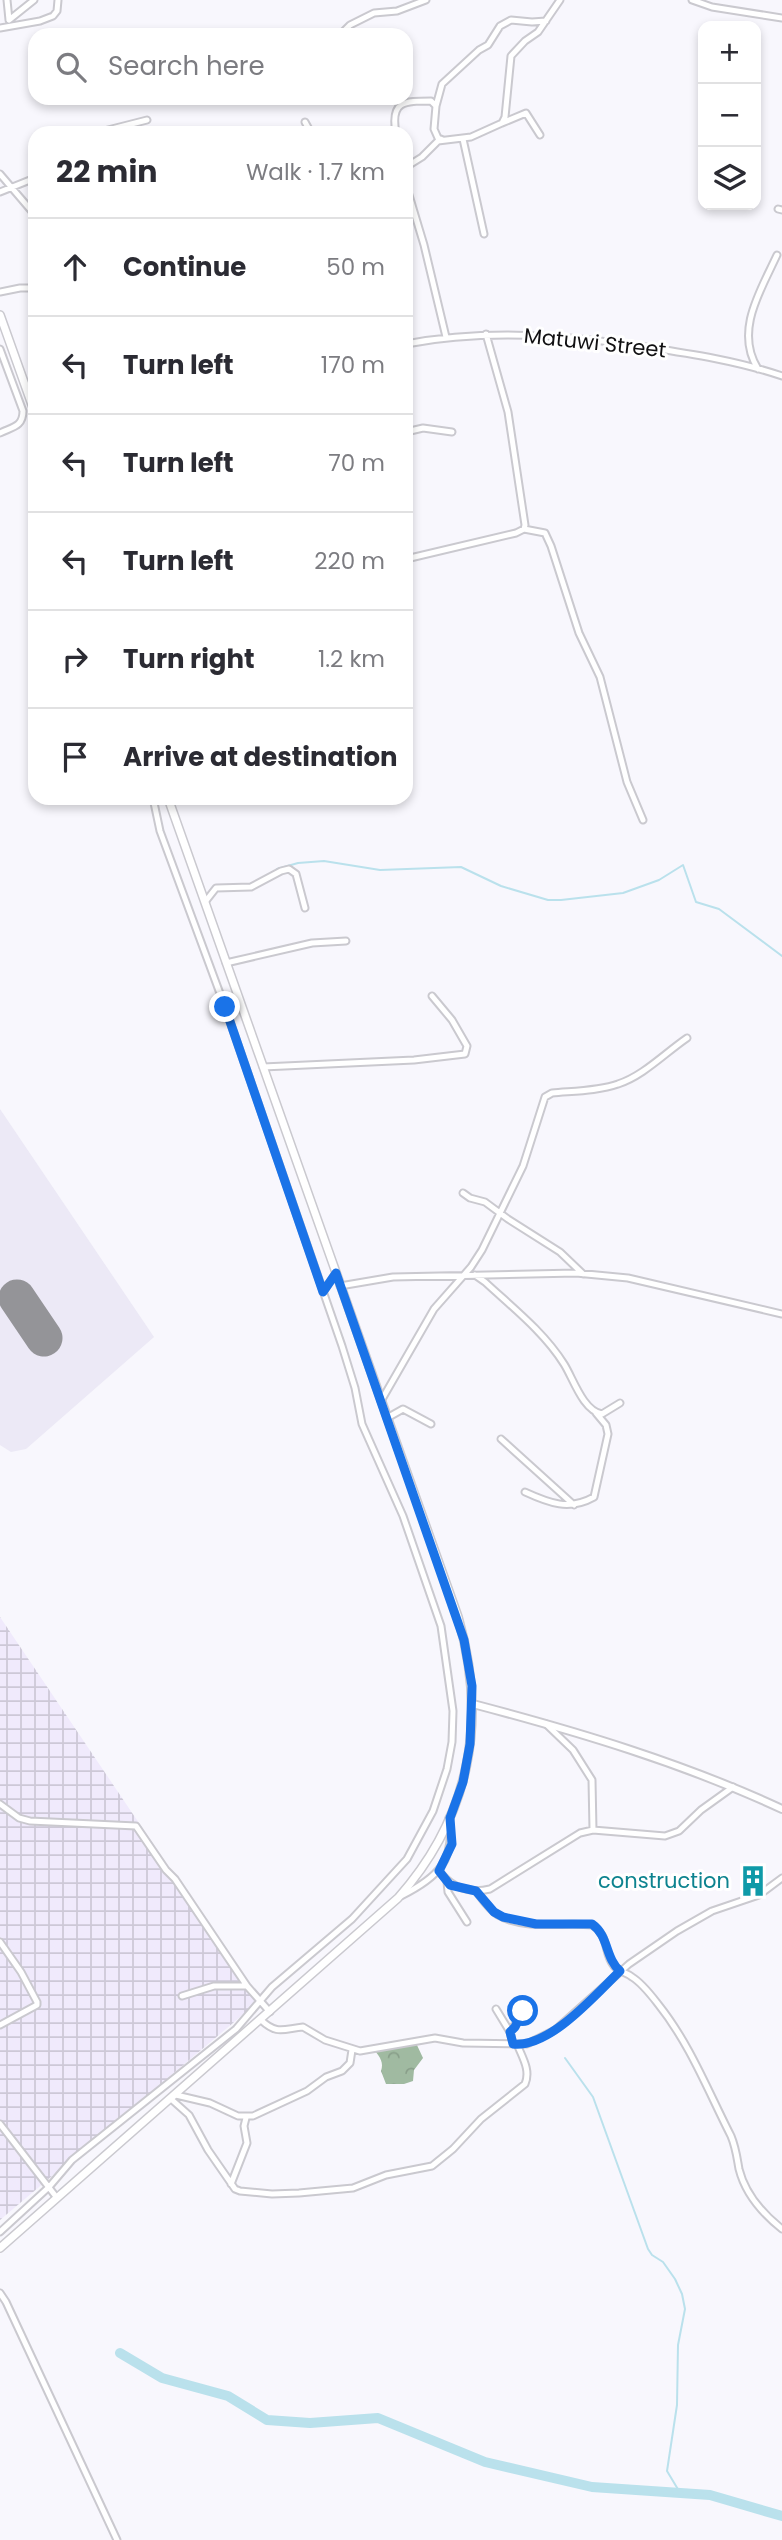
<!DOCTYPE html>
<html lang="en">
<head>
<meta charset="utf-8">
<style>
	:root { --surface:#fff; --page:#f2f2f3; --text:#2b2b33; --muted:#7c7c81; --line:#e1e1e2 }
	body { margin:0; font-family:Poppins,sans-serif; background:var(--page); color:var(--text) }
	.controls { position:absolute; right:21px; top:21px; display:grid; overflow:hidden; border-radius:14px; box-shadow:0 4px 10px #0003 }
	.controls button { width:63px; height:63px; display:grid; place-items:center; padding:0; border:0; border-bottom:2px solid var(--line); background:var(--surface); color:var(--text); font:35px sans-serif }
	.stop { position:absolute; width:21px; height:21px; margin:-16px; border:5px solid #1a73e8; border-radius:50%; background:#fff }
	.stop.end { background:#1a73e8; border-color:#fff; box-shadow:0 2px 7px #0008 }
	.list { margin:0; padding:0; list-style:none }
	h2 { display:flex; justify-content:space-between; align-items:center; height:91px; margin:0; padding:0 28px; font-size:30px }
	h2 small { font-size:23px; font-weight:400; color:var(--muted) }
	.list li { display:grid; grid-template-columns:46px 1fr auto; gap:21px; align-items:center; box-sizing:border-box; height:98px; padding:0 28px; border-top:2px solid var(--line) }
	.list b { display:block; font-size:26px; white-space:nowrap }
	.list em { font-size:23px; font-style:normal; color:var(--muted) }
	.icon { flex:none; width:38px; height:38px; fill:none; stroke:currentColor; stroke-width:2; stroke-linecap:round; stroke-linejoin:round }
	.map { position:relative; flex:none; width:782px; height:2540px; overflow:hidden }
	.search { position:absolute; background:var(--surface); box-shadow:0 4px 10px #0003; left:28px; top:28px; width:385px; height:77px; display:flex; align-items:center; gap:18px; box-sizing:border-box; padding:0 24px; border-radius:21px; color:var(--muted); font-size:26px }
	.panel { position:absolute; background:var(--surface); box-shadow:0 4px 10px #0003; left:28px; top:126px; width:385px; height:679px; border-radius:21px }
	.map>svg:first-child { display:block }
	.industrial { fill:url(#industrial-grid) }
	.built { fill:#ece9f6 }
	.forest { fill:url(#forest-crowns) }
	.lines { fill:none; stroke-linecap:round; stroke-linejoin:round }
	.stream { stroke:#bae1ec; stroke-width:2 }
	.river { stroke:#bae1ec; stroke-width:10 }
	.runway { stroke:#949498; stroke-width:37 }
	.minor-casing { stroke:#cac9cf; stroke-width:9 }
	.tertiary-casing { stroke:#cac9cf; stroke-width:10 }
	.secondary-casing { stroke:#cac9cf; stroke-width:10 }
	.minor { stroke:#fff; stroke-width:5 }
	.tertiary { stroke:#fff; stroke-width:6 }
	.secondary { stroke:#fff; stroke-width:7 }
	.route { stroke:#1a73e8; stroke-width:9 }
	.labels { text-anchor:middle; stroke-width:6; stroke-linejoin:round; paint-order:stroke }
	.street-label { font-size:21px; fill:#111012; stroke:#fff }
	.culture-label { font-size:21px; fill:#0d838f; stroke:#fff; text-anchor:end }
</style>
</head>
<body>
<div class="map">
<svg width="782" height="2540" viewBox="0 0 782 2540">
	<defs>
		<pattern id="industrial-grid" width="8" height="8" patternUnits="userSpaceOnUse" patternTransform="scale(1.75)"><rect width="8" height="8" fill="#f0eafc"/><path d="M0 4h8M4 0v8" fill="none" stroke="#cdc8d7"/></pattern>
		<pattern id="forest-crowns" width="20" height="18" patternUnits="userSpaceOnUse" patternTransform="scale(1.75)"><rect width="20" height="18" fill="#a0baa1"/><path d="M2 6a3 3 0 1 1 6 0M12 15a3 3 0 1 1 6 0" fill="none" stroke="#899f8a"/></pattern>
	</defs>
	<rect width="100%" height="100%" fill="#f8f7fd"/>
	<path class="industrial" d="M 0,1617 L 259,2001 L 0,2220 Z"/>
	<path class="built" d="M 0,1109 L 154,1337 L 26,1449 L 11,1452 L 0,1445 Z"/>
	<path class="forest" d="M 416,2043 L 423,2058 L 414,2070 L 413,2081 L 404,2084 L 386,2084 L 381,2071 C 384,2063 380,2057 375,2051 Z"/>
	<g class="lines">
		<path class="stream" d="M 277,869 L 298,863 L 324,861 L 380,870 L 461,867 L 501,886 L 548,900 L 561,900 L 623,893 L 659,880 L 683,865 L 696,902 L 719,909 L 782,956
			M 565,2058 L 593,2097 L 648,2249 L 652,2255 L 663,2262 L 675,2279 L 682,2294 L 685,2309 L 678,2345 L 677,2405 L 667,2471 L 679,2491"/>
		<path class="river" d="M 120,2353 L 162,2378 L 228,2396 L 267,2420 L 310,2423 L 378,2418 L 485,2462 L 592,2487 L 710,2495 L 782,2516"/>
		<path class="runway" d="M 17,1298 L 44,1338"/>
		<defs>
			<path id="minor" d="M 7,0 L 9,20
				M 692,0 L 712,7 L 782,18
				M 9,20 L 34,0
				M 0,28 L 40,21 L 53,16 L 57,11 L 58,0
				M 340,35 L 350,25 L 374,13 L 397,11 L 426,0
				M 436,106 L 442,84 L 479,50 L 488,45 L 500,26 L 511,20 L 532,22 L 546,21
				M 305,122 L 311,133
				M 502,123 L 526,113 L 540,135
				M 96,133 L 147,120
				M 396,133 C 390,101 404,101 431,101 L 436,106 L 434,129 L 438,138 L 443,140
				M 463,139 L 484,234
				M 406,167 L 422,157 L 438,141 L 471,137 L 502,123 L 505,117 L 511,56 L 525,41 L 538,32 L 560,0
				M 0,174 L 35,215
				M 406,185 L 424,245 L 446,337
				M 0,192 L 35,178
				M 778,209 L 782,210
				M 0,292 L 20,288 L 35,288
				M 406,344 C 486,329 566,335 646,347 C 692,354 738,361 782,376
				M 0,349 L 23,411 C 23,427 12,427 0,433
				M 758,369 C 734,331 761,290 777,255
				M 406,432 L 423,428 L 452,432
				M 524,529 L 545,533 L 551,546 L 579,633 L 600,677 L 627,782 L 643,820
				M 406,559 L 516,533 L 524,529 L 525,525 L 508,412 L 486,334
				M 205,902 L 216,888 L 251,887 L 281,871 L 289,869 L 296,874 L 305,908
				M 226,963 L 312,943 L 346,941
				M 263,1067 L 414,1060 L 465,1054 L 467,1046 L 452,1020 L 432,996
				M 463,1193 L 470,1198 L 485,1202 L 508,1219 L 560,1252 L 583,1274
				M 475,1275 L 485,1282 C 512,1307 544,1332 564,1364 C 573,1378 583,1411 602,1414 L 620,1403
				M 340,1286 L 393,1277 L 576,1273 L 628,1278 L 782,1314
				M 323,1292 L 336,1273
				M 381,1401 L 434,1309 L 471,1267 L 482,1250 L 523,1166 L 545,1097 L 552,1093 C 573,1091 598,1091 618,1084 C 643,1076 665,1053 687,1038
				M 387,1418 L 403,1409 L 431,1424
				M 501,1439 L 574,1505
				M 525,1492 C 549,1503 569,1511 594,1497 L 608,1434 L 606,1425 L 596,1413
				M 546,1724 L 573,1750 L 592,1780 L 593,1830
				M 0,1804 L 19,1818 L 30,1821 L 136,1826 L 166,1870 L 175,1879 L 247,1986 L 270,2012
				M 439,1871 C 451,1887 469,1894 490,1889 L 580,1833 L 593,1830 L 665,1836 L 679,1831 L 701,1810 L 733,1787
				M 447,1882 L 448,1892 L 467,1922
				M 476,1891 C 482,1899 489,1910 498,1915 C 523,1930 564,1922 592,1925 C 610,1936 603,1953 614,1966 C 619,1972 626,1972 632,1977 C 642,1983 651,1995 658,2004 C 690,2044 708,2091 731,2136 C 736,2148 737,2158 739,2169 C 745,2193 763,2214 782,2229
				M 401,1896 C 437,1878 456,1861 449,1818
				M 0,1942 L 21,1972 L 37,2002 L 37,2005 L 0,2025
				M 182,1996 L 214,1986 L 247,1986
				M 496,2009 L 510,2032 L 513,2044
				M 261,2020 C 277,2035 283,2029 303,2027 L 325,2040 L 360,2051 L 435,2038 L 463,2043 L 527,2044 L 555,2030 L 629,1964 L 677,1931 L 712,1911 L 759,1895 L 782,1878
				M 510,2032 L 528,2005
				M 176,2095 L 210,2103 L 238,2116 L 253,2116 L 307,2091 L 326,2077 L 342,2071 L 350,2063 L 352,2050
				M 171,2099 L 189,2115 L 208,2150 L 235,2189 L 240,2191 L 272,2194 L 299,2193 L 353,2188 L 386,2175 L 432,2166 L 453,2149 L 481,2119 L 525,2084 C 531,2070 522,2057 517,2044
				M 0,2124 L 57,2198
				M 231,2184 L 247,2143 L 244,2126 L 246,2118
				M 0,2232 L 49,2187 L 72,2160 L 236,2029 L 272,1987 L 352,1919 L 407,1859 L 433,1811 L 447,1769 L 452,1742 L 453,1711 L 441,1626 L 403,1516 L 362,1424 L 355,1388 L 342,1346 L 225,1007 L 160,831 L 153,798
				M 0,2293 L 6,2302 L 117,2540"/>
			<path id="tertiary" d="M 473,1704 C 579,1732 683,1763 782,1809"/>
			<path id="secondary" d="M 0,315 L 35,413
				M 0,2248 L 398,1898 C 470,1817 488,1721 458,1617 L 168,798"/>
		</defs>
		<use href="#minor" class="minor-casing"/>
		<use href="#tertiary" class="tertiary-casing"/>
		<use href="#secondary" class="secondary-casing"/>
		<use href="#minor" class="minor"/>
		<use href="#tertiary" class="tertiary"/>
		<use href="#secondary" class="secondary"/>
	</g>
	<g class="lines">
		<path class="route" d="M 225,1007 L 323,1292 L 336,1273 L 464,1640 L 472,1686 L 470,1744 L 463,1782 L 450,1818 L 452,1844 L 439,1871 L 450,1885 L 476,1891 L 494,1912 L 503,1917 L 536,1924 L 592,1924 C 609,1936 605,1958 620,1971 C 595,1995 550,2048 513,2044 L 510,2032 L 515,2027 L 523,2011"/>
	</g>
	<defs>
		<symbol id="building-bare" viewBox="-9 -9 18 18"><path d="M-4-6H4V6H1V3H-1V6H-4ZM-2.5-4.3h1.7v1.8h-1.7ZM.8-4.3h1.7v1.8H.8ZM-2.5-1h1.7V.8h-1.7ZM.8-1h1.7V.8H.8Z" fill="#0f9aa8" stroke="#fff" stroke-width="2.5" paint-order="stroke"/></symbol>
	</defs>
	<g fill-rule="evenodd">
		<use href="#building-bare" x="731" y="1859" width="44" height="44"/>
	</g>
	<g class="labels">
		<g class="street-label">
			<text transform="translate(595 343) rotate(6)" y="7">Matuwi Street</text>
		</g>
		<g class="culture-label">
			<text x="730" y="1888">construction</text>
		</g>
	</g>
</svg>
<div class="controls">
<button>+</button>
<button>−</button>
<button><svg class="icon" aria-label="layers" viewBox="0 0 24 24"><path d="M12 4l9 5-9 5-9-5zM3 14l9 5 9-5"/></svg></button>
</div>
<div class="stop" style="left:523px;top:2011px"></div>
<div class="stop end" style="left:225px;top:1007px"></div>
<div class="search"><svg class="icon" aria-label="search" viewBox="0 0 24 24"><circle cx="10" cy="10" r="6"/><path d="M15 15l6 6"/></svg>Search here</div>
<section class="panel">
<h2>22 min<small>Walk · 1.7 km</small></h2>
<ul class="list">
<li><svg class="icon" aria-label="ahead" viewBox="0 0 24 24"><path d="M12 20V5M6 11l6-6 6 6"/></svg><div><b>Continue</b></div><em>50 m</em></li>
<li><svg class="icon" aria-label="left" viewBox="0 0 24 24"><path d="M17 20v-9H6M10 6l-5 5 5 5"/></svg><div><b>Turn left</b></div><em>170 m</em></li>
<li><svg class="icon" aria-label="left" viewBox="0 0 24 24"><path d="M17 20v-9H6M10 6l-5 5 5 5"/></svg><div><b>Turn left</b></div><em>70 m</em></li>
<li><svg class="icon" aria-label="left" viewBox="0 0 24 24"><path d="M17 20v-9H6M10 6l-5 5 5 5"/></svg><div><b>Turn left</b></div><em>220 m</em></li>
<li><svg class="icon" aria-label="right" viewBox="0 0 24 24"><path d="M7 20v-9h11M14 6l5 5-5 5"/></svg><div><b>Turn right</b></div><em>1.2 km</em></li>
<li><svg class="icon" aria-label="arrive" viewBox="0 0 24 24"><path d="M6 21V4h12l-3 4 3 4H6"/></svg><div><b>Arrive at destination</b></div></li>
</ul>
</section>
</div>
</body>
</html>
